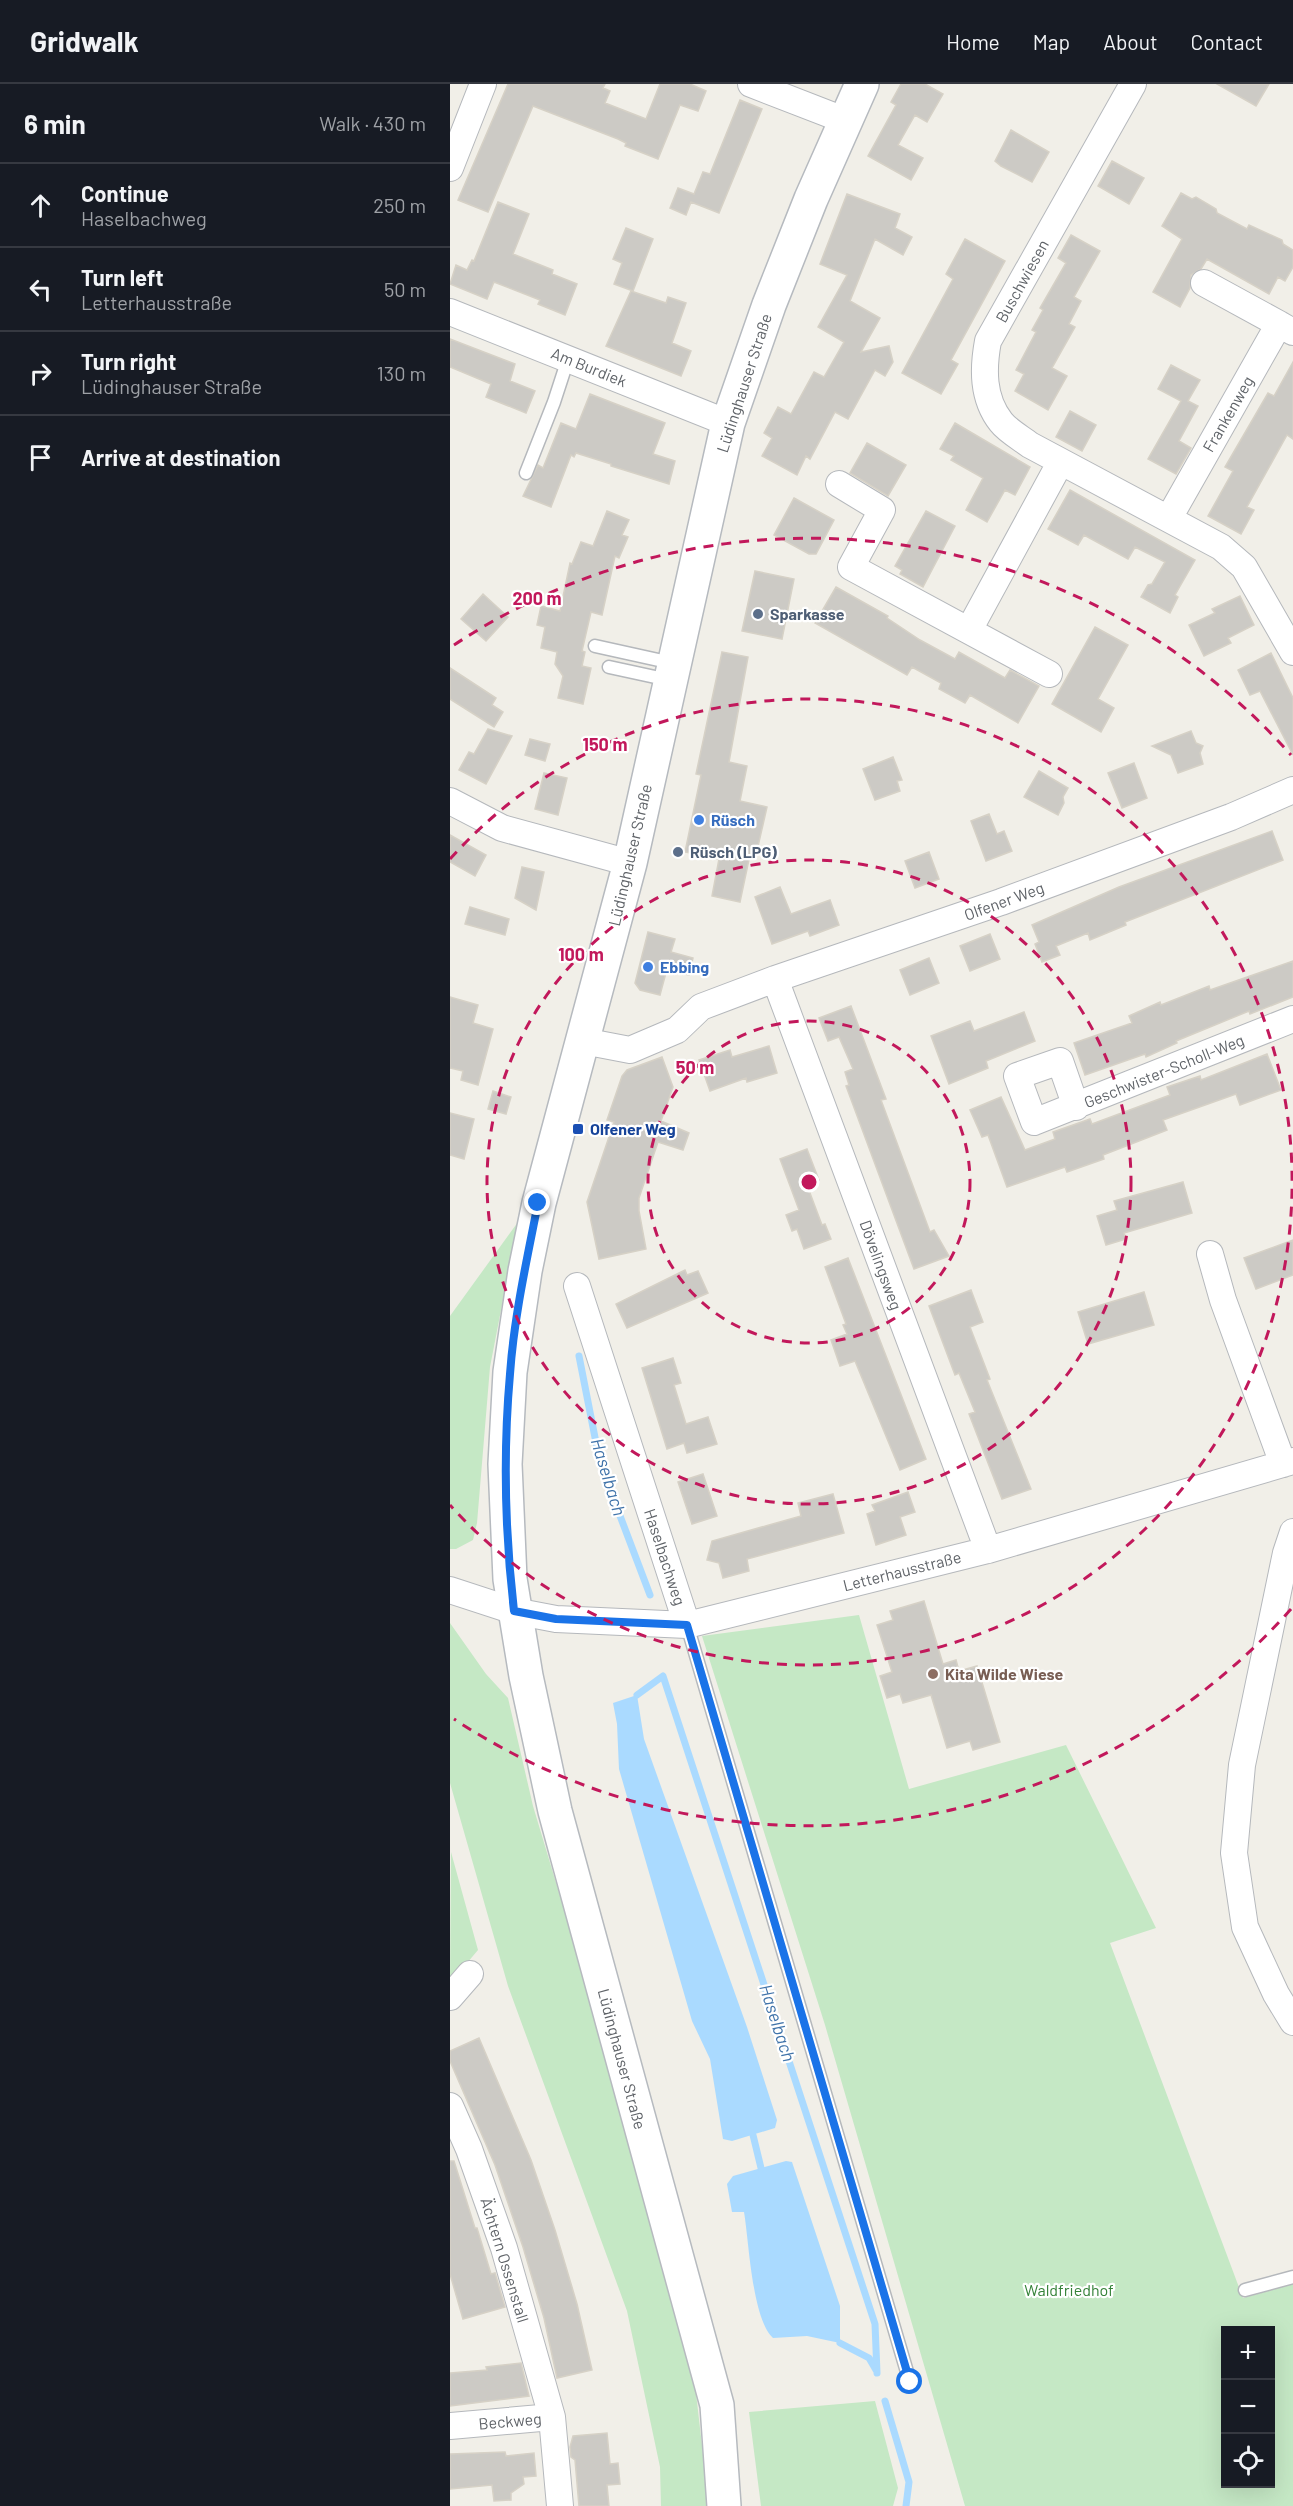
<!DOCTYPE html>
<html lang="en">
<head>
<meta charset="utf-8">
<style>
	:root { --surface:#171b24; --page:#242831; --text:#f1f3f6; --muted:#9ea1a6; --line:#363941 }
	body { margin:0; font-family:Barlow,sans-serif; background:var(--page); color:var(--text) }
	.controls { position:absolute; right:18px; bottom:18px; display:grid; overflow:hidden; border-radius:0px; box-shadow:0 6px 24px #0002 }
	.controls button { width:54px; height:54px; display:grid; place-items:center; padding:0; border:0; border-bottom:2px solid var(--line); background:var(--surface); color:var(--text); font:30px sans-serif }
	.stop { position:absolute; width:18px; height:18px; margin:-14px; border:4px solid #1a73e8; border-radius:50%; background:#fff }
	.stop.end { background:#1a73e8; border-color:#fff; box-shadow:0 2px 6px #0008 }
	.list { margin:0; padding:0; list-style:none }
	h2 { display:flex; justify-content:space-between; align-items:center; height:78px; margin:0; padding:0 24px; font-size:26px }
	h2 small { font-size:20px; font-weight:400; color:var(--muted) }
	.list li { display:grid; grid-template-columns:39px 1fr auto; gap:18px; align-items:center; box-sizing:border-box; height:84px; padding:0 24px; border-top:2px solid var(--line) }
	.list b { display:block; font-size:22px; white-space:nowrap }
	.list p { margin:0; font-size:20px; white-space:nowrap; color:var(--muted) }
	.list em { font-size:20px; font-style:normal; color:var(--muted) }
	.icon { flex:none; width:33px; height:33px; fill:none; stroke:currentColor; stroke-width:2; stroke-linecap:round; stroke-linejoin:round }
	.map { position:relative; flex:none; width:843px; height:2422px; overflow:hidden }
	header { display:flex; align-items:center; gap:36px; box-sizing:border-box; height:84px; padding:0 30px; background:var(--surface); border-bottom:2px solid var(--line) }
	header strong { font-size:28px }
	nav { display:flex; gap:33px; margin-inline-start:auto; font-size:21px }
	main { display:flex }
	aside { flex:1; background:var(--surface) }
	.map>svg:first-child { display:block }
	.green { fill:#c5e8c5; fill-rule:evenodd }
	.water { fill:#aadaff }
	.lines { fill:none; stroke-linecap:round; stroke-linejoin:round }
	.stream { stroke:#aadaff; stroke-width:7 }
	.building { fill:#cccac5; stroke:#d6d1c6; stroke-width:1.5 }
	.lane-casing { stroke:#b5b8bc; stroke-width:15 }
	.street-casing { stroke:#b5b8bc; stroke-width:28 }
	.secondary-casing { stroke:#b6babf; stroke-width:36 }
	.lane { stroke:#fff; stroke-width:12 }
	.street { stroke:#fff; stroke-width:26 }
	.secondary { stroke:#fff; stroke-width:33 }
	.route { stroke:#1a73e8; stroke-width:8 }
	.ring { fill:none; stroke:#c2185b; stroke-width:3; stroke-dasharray:10 8 }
	.service-dot { fill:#5c6f8a; stroke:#fff; stroke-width:2 }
	.shop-dot { fill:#3f7fe0; stroke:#fff; stroke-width:2 }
	.transit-dot { fill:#1a4fb4; stroke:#fff; stroke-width:2 }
	.education-dot { fill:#8d6e63; stroke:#fff; stroke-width:2 }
	.labels { text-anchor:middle; stroke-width:4.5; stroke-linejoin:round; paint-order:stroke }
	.street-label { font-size:16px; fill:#5f6368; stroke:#fff }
	.service-label { font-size:16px; font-weight:bold; fill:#4e5e75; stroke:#fff; text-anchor:start }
	.shop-label { font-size:16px; font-weight:bold; fill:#366cbe; stroke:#fff; text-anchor:start }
	.transit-label { font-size:16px; font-weight:bold; fill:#164399; stroke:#fff; text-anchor:start }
	.education-label { font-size:16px; font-weight:bold; fill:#785e54; stroke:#fff; text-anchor:start }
	.park-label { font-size:16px; fill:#348238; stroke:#fff }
	.water-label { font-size:18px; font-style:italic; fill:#4174aa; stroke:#fff }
	.centre { fill:#c2185b; stroke:#fff; stroke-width:3 }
	.ring-label { font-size:18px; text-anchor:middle; font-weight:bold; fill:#c2185b; stroke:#fff; stroke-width:4.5; stroke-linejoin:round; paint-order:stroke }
</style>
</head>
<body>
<header>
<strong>Gridwalk</strong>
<nav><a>Home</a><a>Map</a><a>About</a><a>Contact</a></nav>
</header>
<main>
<aside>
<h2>6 min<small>Walk · 430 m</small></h2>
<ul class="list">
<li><svg class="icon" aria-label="ahead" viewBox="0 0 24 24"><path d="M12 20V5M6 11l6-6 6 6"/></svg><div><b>Continue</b><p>Haselbachweg</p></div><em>250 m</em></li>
<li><svg class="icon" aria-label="left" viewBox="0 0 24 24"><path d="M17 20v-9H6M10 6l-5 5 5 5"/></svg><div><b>Turn left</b><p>Letterhausstraße</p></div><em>50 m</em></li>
<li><svg class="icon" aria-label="right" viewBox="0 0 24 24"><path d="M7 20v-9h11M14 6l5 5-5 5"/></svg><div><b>Turn right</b><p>Lüdinghauser Straße</p></div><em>130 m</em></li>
<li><svg class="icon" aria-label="arrive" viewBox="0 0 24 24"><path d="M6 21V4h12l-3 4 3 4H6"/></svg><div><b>Arrive at destination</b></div></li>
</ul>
</aside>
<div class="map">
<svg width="843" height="2422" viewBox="0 0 843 2422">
	<rect width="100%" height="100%" fill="#f1efe8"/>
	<path class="green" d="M 68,1138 L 40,1283 L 27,1439 L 23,1456 L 6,1465 L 0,1465 L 0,1232 Z
		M 409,1531 L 459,1705 L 616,1661 L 706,1844 L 660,1859 L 793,2214 L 843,2200 L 843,2422 L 515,2422 L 375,1941 L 252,1552 ZM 776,2246 L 820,2246 L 820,2400 L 776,2400 Z
		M 0,1539 L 36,1590 L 58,1614 L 83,1722 L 227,2202 L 244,2292 L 259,2422 L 211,2422 L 210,2383 L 177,2227 L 58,1902 L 0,1699 Z
		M 1,1768 L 28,1866 L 1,1898 L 0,1898 Z
		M 425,2317 L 448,2404 L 443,2422 L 311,2422 L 299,2328 Z"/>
	<path class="water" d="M 187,1611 L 194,1655 L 297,1943 L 327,2036 L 325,2044 L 282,2057 L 273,2055 L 260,1975 L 242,1937 L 169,1685 L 167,1640 L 163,1619 Z
		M 336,2077 L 342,2078 L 390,2222 L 390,2259 L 357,2252 L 323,2254 C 302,2235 299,2157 294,2128 L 282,2128 L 277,2100 L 283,2092 Z"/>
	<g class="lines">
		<path class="stream" d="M 129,1272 L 150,1379 L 200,1511
			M 187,1611 L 213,1592 L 425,2240 L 427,2289
			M 303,2051 L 311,2084
			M 390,2259 L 419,2274 L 426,2286
			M 435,2317 L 459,2398 L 456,2422"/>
	</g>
	<path class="building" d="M 58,0 L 155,0 L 153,4 L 160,7 L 155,19 L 196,35 L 210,0 L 240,0 L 256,7 L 248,27 L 230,21 L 208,75 L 175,62 L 176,59 L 168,55 L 83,22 L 38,128 L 8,116 Z
		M 451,0 L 475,0 L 493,10 L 477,38 L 465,31 L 448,61 L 473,74 L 461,96 L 418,72 L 446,21 L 441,18 Z
		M 767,0 L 819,0 L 806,22 Z
		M 290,16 L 312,25 L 269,129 L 241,118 L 236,131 L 220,124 L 228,104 L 244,110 L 253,88 L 260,90 Z
		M 561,46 L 599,68 L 582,98 L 551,82 L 545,77 Z
		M 662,77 L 694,94 L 679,120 L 648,102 Z
		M 731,109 L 742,115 L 746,113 L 766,125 L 767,129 L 797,145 L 799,141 L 832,156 L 833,160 L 843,166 L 843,183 L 835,197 L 828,193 L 819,210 L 757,175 L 751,185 L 741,191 L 740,204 L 730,223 L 703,208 L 732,155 L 712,142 Z
		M 397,110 L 450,130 L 445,144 L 462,153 L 453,171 L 425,155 L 400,217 L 430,234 L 411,268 L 439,262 L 443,278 L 435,292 L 425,286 L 398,335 L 385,328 L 360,375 L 356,372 L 347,391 L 312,372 L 322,354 L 314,349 L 328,323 L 341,330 L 364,288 L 374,293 L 394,258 L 368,243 L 397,191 L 370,180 Z
		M 48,118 L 79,130 L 63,170 L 103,186 L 102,190 L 127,200 L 115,231 L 88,220 L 90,216 L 44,198 L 37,215 L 0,200 L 6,181 L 17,186 L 22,176 L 24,177 Z
		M 176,144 L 203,155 L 183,207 L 164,200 L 172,179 L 163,175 Z
		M 621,151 L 650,167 L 624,213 L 631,217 L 619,240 L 625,243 L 602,284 L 617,292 L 598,326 L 565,307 L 574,290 L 566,286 L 586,248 L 582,246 L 593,226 L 590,224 L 616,179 L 608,174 Z
		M 515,155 L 555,177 L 501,276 L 508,280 L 491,310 L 452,289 L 503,195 L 496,190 Z
		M 181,207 L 216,219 L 218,213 L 236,219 L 222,259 L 241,267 L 231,292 L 156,262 Z
		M 0,255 L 65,280 L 60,297 L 85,307 L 76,329 L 36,313 L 41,300 L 0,283 Z
		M 843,278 L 843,355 L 837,351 L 797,423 L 804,426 L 791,450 L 758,432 L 783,387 L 775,383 L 818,309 L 824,312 Z
		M 721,281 L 750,296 L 738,317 L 748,322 L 729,357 L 741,364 L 726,390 L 698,375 L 731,317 L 708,305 Z
		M 140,310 L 215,339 L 203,370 L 225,377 L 219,400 L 161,382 L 161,380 L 126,369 L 124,373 L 121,371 L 101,423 L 73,412 L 88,381 L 93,384 L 111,339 L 126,345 Z
		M 620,327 L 646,341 L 632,367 L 606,353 Z
		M 505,339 L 580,383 L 565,411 L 555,406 L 537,438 L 516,426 L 533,394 L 501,376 L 504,372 L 490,365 Z
		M 417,359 L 456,381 L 438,412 L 400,389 Z
		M 620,406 L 745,476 L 725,511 L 728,513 L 720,529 L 691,513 L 698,501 L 702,500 L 715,478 L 685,463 L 678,475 L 634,451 L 628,461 L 598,445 Z
		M 344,414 L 384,436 L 366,470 L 359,470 L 324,451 Z
		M 157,427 L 179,436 L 172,451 L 178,453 L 169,474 L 165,472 L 152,531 L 141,528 L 132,567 L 135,568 L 132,582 L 141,584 L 133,620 L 108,614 L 113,592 L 105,580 L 107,568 L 91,564 L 95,543 L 87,541 L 91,522 L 110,527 L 120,479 L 122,480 L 131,458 L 143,462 Z
		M 476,427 L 505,442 L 473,503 L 450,490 L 452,486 L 445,482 Z
		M 305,487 L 344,495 L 332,555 L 292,547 Z
		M 386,503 L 438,532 L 437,534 L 470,556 L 505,575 L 509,568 L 555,594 L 560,586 L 589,602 L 568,639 L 520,611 L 515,619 L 489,605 L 491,599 L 462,583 L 457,591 L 365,539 Z
		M 33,510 L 58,533 L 36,557 L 11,535 Z
		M 790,512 L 804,541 L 778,554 L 781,559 L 754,572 L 739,541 L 765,529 L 762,525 Z
		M 645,543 L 678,561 L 648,615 L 664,624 L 651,648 L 602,620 Z
		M 272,568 L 298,573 L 279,678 L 297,682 L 290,717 L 317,723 L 307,767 L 301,766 L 290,818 L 262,812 L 269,775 L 235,768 L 251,691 L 246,690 Z
		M 821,569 L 843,614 L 843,671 L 810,607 L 800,611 L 788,586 Z
		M 0,584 L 46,614 L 42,621 L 53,628 L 44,643 L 0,615 Z
		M 38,645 L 62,652 L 36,700 L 9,686 L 19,668 L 24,670 Z
		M 741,647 L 746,659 L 753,662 L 750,669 L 753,680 L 728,689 L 721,671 L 702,662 Z
		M 80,655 L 100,660 L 95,677 L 75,671 Z
		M 443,673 L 452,696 L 447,697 L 450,707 L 425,716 L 413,685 Z
		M 684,679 L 697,714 L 672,724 L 658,689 Z
		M 589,687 L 618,704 L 613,713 L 614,719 L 608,731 L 574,713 Z
		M 94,689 L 117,694 L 108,731 L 85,725 Z
		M 539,730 L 547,750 L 554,747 L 562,767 L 536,777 L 521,737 Z
		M 822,747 L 833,776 L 675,838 L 676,841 L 640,856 L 638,849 L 606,862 L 610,871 L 592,878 L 585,860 L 589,858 L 582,841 L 669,803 Z
		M 0,751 L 36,771 L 25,792 L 0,778 Z
		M 479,768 L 489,795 L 465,804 L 455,777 Z
		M 72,783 L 94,788 L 86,826 L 65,814 Z
		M 330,803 L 341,830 L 380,816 L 389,841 L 360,852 L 358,847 L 322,860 L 305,813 Z
		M 20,823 L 59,835 L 55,851 L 15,840 Z
		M 198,848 L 225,855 L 221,868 L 243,874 L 239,891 L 217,885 L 210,911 L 190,906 L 185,899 Z
		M 540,850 L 550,875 L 520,887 L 510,862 Z
		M 479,874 L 489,899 L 460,911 L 450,886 Z
		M 843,877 L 843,913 L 800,930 L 799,927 L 726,957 L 727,959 L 696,973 L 695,970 L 635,991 L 624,959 L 682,939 L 679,932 L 710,918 L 711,921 L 759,902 L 760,906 Z
		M 0,913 L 28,921 L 23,939 L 43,945 L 28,1001 L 11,996 L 13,987 L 0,984 Z
		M 401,922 L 436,1015 L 431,1016 L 480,1148 L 484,1146 L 499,1172 L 464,1185 L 396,1002 L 399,1001 L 395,988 L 403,985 L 389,953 L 378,957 L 369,934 Z
		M 574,928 L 585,957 L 536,977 L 538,984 L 499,1000 L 481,952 L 520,937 L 524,947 Z
		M 319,962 L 327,989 L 297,998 L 296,994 L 260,1007 L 249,976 L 280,966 L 282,973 Z
		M 817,970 L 831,1006 L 790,1021 L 786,1010 L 713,1036 L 717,1046 L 653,1071 L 654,1075 L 617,1088 L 615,1083 L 557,1103 L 538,1051 L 532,1053 L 520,1026 L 551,1013 L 575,1066 L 605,1055 L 603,1048 L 640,1035 L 642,1040 L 720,1011 L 717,1003 L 750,992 L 751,996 Z
		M 212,973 L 223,1003 L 211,1037 L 239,1049 L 233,1066 L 208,1058 L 189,1114 L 189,1127 L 196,1165 L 149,1175 L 137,1118 L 164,1038 L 157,1036 L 172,992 L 177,986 Z
		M 43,1007 L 61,1013 L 56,1030 L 38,1025 Z
		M 0,1029 L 24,1035 L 14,1075 L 0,1071 Z
		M 357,1065 L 369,1096 L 357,1101 L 372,1141 L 375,1140 L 381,1155 L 354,1165 L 347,1145 L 342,1147 L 336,1131 L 349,1126 L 330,1075 Z
		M 733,1098 L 742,1129 L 674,1149 L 676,1155 L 656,1161 L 647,1132 L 667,1126 L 664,1117 Z
		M 843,1156 L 843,1191 L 806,1205 L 794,1174 Z
		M 398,1174 L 476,1375 L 450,1386 L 405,1277 L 390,1282 L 381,1256 L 397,1250 L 393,1241 L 396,1240 L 375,1183 Z
		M 235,1186 L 237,1191 L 248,1187 L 258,1209 L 177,1244 L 166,1220 Z
		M 521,1206 L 533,1238 L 520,1243 L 540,1295 L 537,1296 L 581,1405 L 552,1415 L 519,1330 L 525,1328 L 509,1289 L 505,1291 L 479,1222 Z
		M 694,1208 L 704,1241 L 638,1260 L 628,1228 Z
		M 223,1274 L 231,1299 L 224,1301 L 236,1340 L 258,1333 L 267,1360 L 237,1369 L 234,1359 L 217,1365 L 192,1284 Z
		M 253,1390 L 267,1432 L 242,1440 L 228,1398 Z
		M 458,1408 L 465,1428 L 450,1433 L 456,1451 L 426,1461 L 417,1430 L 425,1427 L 422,1421 Z
		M 383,1410 L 394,1449 L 297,1475 L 299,1487 L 273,1494 L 269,1479 L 257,1476 L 262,1457 L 351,1432 L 348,1419 Z
		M 474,1517 L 493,1580 L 506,1576 L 509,1587 L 527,1582 L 550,1658 L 523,1666 L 520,1657 L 497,1664 L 481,1611 L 453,1619 L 450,1610 L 437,1614 L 430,1592 L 442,1588 L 427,1541 L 443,1536 L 440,1527 Z
		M 29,1954 L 81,2076 L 105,2146 L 127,2220 L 142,2286 L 107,2294 L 94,2234 L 73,2163 L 45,2081 L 0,1977 L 0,1967 Z
		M 0,2077 L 4,2077 L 25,2144 L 27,2144 L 41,2190 L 45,2189 L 55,2223 L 13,2235 L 0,2190 Z
		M 71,2279 L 79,2312 L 0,2322 L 0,2289 L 37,2286 L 36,2283 Z
		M 157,2349 L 160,2380 L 168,2379 L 170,2400 L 157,2401 L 159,2422 L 129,2422 L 125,2376 L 121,2373 L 120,2363 L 123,2352 Z
		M 55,2368 L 56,2372 L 84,2369 L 86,2392 L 73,2393 L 74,2400 L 61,2409 L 61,2416 L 44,2417 L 42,2401 L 0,2405 L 0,2370 Z"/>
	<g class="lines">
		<defs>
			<path id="lane" d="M 76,389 L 104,318 L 118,275
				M 145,562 L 222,579
				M 159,583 L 219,596
				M 237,1541 L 460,2298
				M 795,2206 L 843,2193"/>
			<path id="street" d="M 301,0 L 394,36
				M 683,0 L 538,257 C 533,284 532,314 551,338 C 558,347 571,354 580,361 L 771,463 L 794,483 L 843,568
				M 0,84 L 33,0
				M 754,199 L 829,240
				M 0,228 L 278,339
				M 389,400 L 432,426 L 401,483 L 599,590
				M 719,434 L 829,240 L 843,248
				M 519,546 L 610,379
				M 0,717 L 52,744 L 180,779
				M 325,895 L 538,1466
				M 133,957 L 180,966 L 227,946 L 251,923 L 325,895 L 551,818 L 781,733 L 843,706
				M 626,1023 L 610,977 L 567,992 L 584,1038 L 843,935
				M 760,1170 L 773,1216 L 833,1380
				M 127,1202 L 237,1541
				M 843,1448 L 836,1469 L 792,1681 L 784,1769 L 795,1843 L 826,1910 L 843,1938
				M 0,1506 L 64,1527 L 106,1535 L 237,1541 L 538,1466 L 843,1377
				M 0,1913 L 20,1890
				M 0,2022 L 19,2065 L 54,2164 L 102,2333 L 110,2422
				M 0,2342 L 102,2333"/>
			<path id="secondary" d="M 274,2422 L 267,2321 L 105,1727 L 76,1592 L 60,1495 L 55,1380 L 60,1288 L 75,1187 L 89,1119 L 180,779 L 278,339 L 319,221 L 361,115 L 412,0"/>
		</defs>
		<use href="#lane" class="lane-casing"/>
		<use href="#street" class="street-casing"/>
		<use href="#secondary" class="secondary-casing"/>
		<use href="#lane" class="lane"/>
		<use href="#street" class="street"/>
		<use href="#secondary" class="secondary"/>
	</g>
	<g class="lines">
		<path class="route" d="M 88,1119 C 77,1175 64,1233 60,1290 C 53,1369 55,1449 64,1527 L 106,1535 L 237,1541 L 460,2298"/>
	</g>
	<g class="ring">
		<circle cx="359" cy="1098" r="161"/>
		<circle cx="359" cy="1098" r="322"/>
		<path d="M0 775A483 483 0 1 1 0 1421"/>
		<path d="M841 1525A644 644 0 0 1 4 1635M4 561A644 644 0 0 1 841 671"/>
	</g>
	<g class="service-dot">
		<circle cx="308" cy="530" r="6"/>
		<circle cx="228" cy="768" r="6"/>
	</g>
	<g class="shop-dot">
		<circle cx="249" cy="736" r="6"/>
		<circle cx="198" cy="883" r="6"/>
	</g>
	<rect class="transit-dot" x="122" y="1039" width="12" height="12" rx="3"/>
	<circle class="education-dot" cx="483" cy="1590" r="6"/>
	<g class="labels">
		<g class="street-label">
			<text transform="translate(572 197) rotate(-61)" y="6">Buschwiesen</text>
			<text transform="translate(139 283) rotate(22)" y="6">Am Burdiek</text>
			<text transform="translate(294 299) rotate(-72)" y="6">Lüdinghauser Straße</text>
			<text transform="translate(778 330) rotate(-60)" y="6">Frankenweg</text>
			<text transform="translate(180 771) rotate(-77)" y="6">Lüdinghauser Straße</text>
			<text transform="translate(554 817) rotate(-20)" y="6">Olfener Weg</text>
			<text transform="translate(714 987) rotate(-22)" y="6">Geschwister-Scholl-Weg</text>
			<text transform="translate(431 1181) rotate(70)" y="6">Dövelingsweg</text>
			<text transform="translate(215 1473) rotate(72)" y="6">Haselbachweg</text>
			<text transform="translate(452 1487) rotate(-14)" y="6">Letterhausstraße</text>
			<text transform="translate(172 1975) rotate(75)" y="6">Lüdinghauser Straße</text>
			<text transform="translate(55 2176) rotate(73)" y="6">Ächtern Ossenstall</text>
			<text transform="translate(60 2337) rotate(-5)" y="6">Beckweg</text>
		</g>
		<g class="service-label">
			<text x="320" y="536">Sparkasse</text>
			<text x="240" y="774">Rüsch (LPG)</text>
		</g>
		<g class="shop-label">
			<text x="261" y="742">Rüsch</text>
			<text x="210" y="889">Ebbing</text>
		</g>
		<g class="transit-label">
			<text x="140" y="1051">Olfener Weg</text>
		</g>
		<g class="education-label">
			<text x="495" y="1596">Kita Wilde Wiese</text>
		</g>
		<g class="park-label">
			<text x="619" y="2212">Waldfriedhof</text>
		</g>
		<g class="water-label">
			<text transform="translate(158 1393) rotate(73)" y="6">Haselbach</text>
			<text transform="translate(327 1939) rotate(72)" y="6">Haselbach</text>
		</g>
	</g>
	<circle cx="359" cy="1098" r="9" class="centre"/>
	<g class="ring-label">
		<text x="87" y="521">200 m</text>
		<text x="155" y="667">150 m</text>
		<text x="131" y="877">100 m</text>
		<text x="245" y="990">50 m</text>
	</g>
</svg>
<div class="controls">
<button>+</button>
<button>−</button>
<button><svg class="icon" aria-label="locate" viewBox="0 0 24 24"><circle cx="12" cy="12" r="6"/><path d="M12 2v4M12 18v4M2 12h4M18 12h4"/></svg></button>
</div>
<div class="stop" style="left:460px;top:2298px"></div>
<div class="stop end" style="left:88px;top:1119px"></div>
</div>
</main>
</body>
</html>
